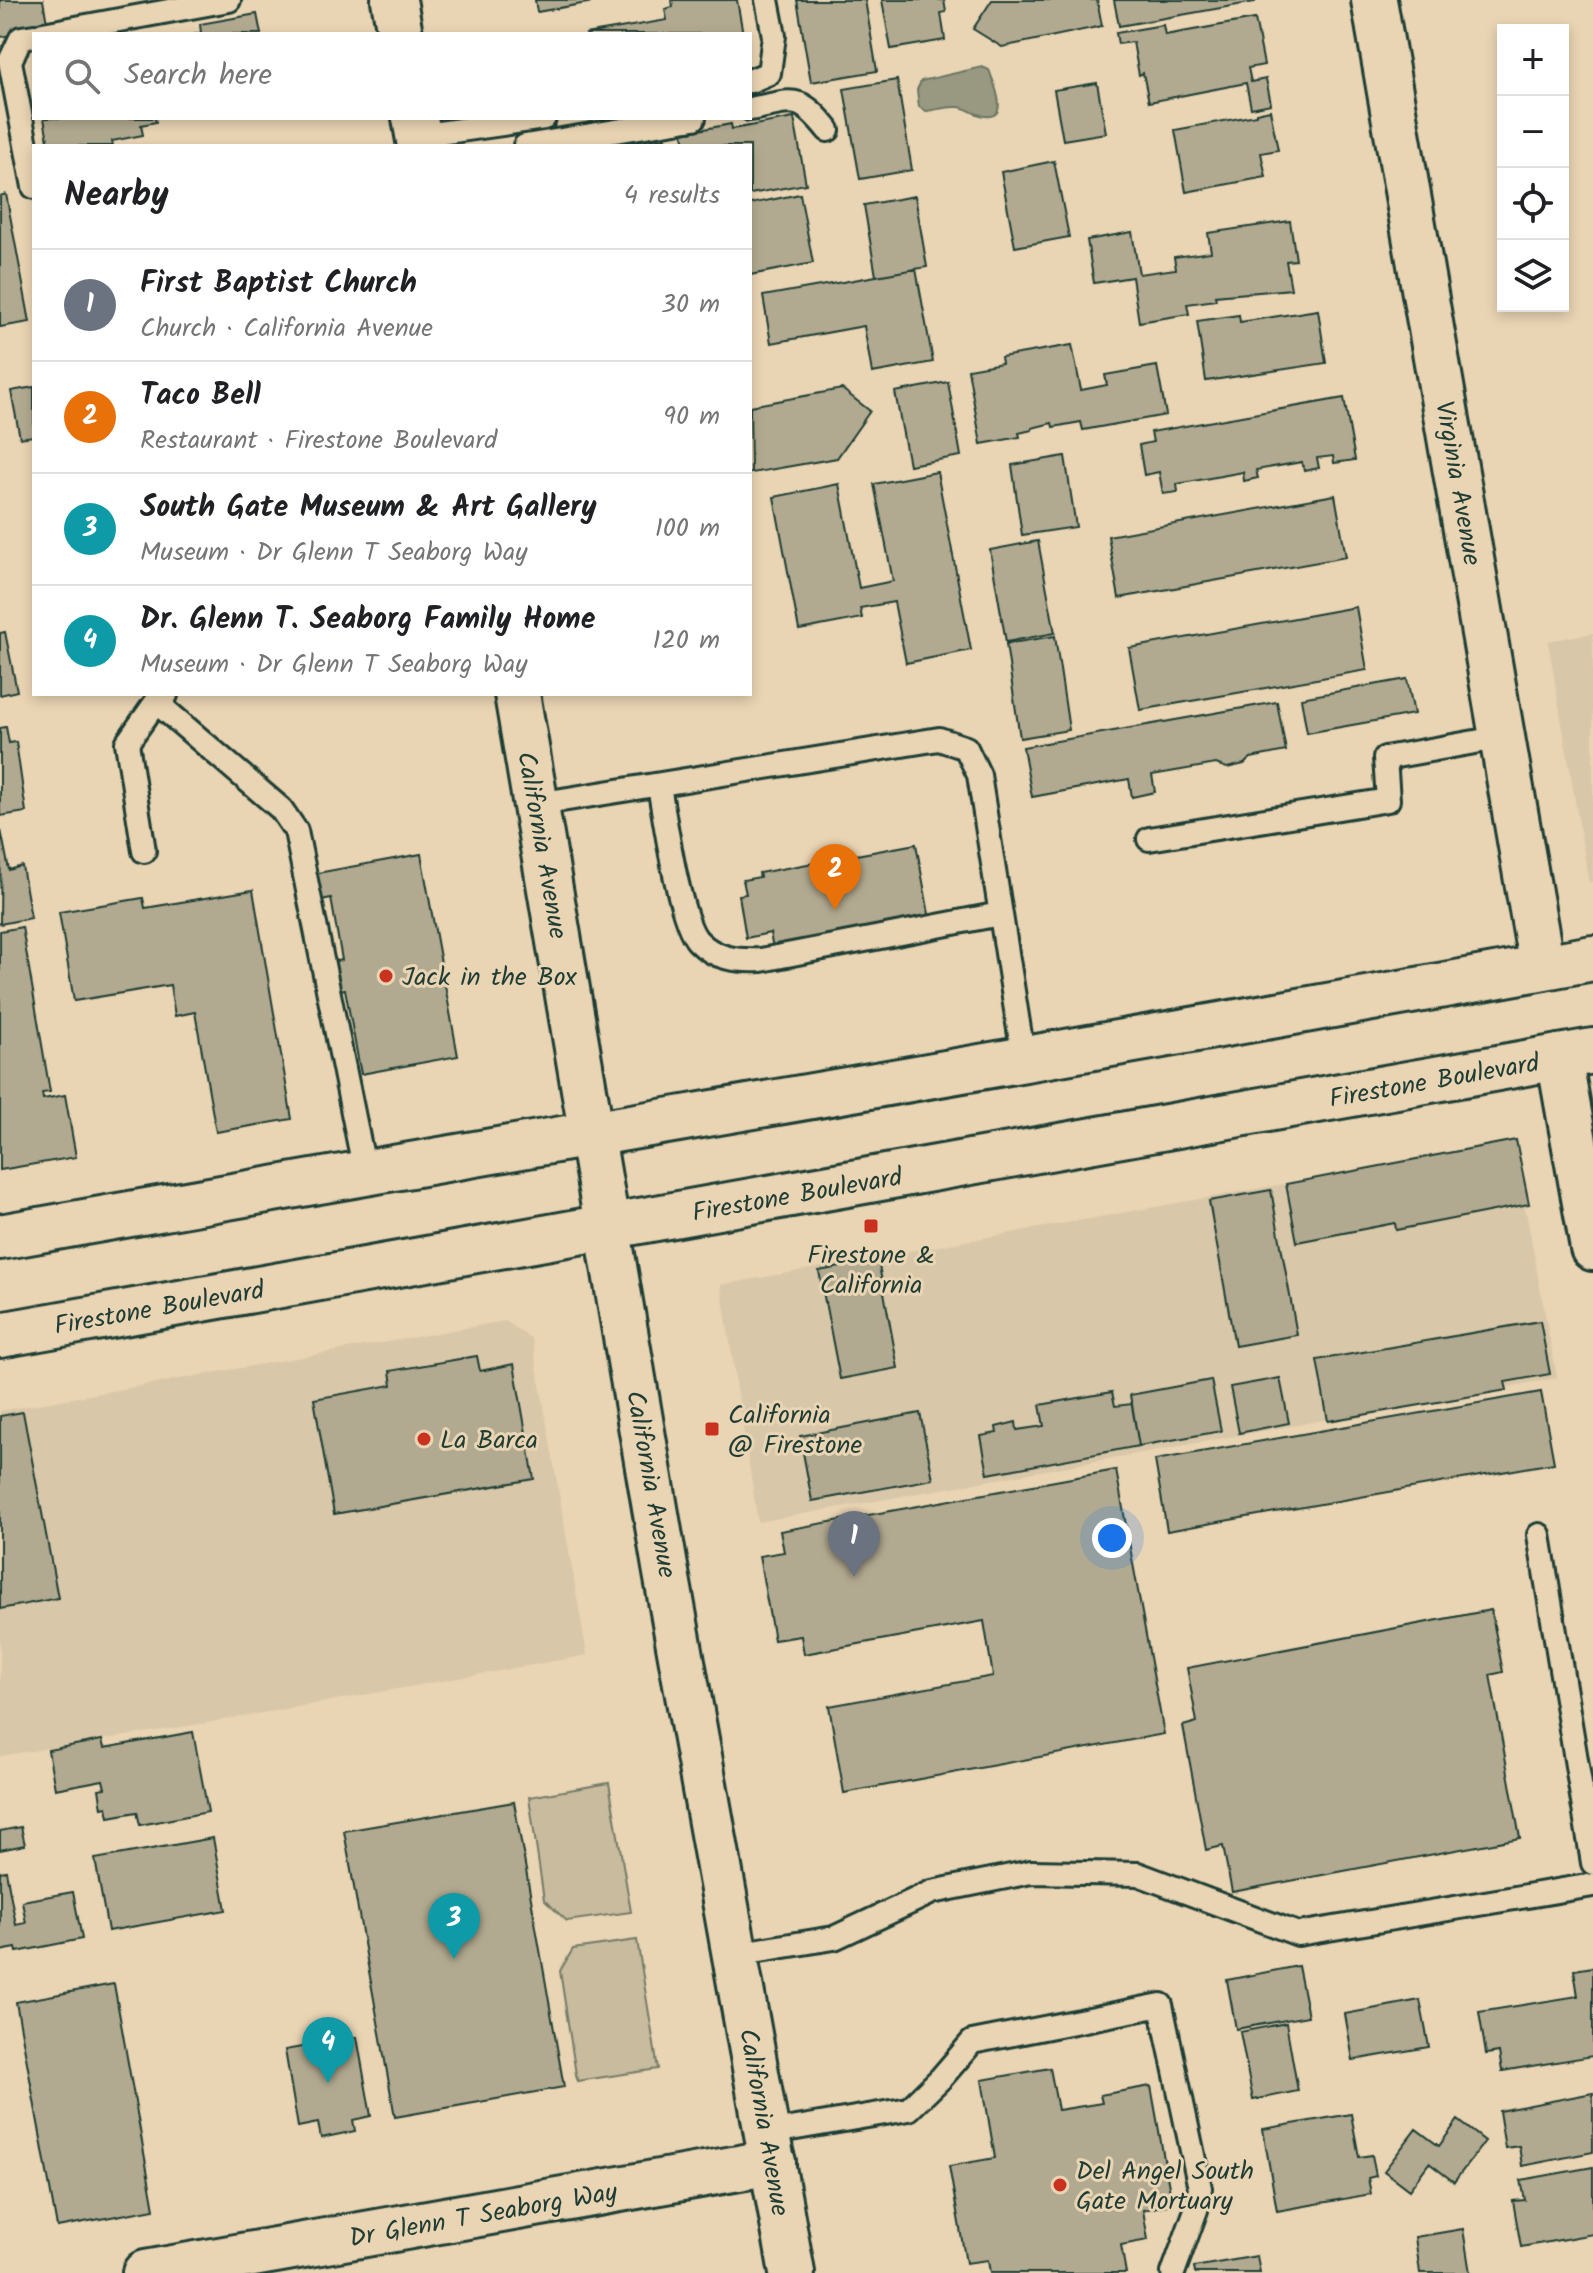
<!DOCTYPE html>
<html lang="en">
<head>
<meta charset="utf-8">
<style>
	:root { --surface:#fff; --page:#f2f2f2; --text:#202124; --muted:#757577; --line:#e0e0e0; --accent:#c8321e }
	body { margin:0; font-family:Kalam,sans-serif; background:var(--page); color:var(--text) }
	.controls { position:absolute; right:24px; top:24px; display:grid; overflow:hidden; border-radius:0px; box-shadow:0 4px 12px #0003 }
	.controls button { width:72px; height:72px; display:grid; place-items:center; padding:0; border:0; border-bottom:2px solid var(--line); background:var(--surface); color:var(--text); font:40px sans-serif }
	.you { position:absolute; left:1112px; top:1538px; width:28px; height:28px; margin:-20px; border:6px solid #fff; border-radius:50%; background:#1a73e8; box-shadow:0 0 0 12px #1a73e833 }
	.badge { display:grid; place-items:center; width:52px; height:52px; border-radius:50%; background:var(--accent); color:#fff; font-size:26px; font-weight:700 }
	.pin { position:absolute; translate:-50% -66px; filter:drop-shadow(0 2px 4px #0008) }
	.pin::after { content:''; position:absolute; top:42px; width:28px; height:24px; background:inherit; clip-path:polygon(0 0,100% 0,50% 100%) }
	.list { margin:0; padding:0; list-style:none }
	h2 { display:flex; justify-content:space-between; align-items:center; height:104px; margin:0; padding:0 32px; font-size:34px }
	h2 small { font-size:26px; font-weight:400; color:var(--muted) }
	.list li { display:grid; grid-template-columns:52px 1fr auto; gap:24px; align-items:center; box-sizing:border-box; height:112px; padding:0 32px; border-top:2px solid var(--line) }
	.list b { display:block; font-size:30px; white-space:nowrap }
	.list p { margin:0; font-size:26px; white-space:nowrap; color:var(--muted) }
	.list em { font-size:26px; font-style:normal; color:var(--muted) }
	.icon { flex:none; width:44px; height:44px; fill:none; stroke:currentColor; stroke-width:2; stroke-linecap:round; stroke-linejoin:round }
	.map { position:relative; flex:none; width:1593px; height:2273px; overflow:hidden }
	.search { position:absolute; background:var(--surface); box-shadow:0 4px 12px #0003; left:32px; top:32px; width:720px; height:88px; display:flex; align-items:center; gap:20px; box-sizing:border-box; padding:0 28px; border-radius:0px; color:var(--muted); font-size:30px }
	.panel { position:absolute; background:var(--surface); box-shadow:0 4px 12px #0003; left:32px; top:144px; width:720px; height:552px; border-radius:0px }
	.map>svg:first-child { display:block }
	.built { fill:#d8c7a8 }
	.green { fill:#c8bb9e; stroke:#747c69; stroke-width:2 }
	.water { fill:#999981; stroke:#687462; stroke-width:2 }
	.building { fill:#b2aa90; stroke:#1f3d34; stroke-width:2 }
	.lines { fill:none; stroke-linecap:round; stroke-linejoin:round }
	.lane-casing { stroke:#1f3d34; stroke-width:28 }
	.street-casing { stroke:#1f3d34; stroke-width:50 }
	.secondary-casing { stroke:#1f3d34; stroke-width:50 }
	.primary-casing { stroke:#1f3d34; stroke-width:50 }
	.lane { stroke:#e9d4b3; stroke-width:22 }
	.street { stroke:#e9d4b3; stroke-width:44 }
	.secondary { stroke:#e9d4b3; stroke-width:44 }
	.primary { stroke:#e9d4b3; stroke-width:44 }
	.poi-dot { fill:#c8321e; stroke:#e9d4b3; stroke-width:3 }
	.labels { text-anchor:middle; stroke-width:6; stroke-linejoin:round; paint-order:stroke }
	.street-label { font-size:26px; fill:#1f3d34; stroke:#e9d4b3 }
	.poi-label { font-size:26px; fill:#1f3d34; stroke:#e9d4b3; text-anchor:start }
</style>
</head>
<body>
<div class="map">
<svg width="1593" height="2273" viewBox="0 0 1593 2273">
	<rect width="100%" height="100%" fill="#e9d4b3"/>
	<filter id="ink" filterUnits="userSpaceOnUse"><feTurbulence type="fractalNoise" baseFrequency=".0125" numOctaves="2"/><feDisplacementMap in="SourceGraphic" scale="16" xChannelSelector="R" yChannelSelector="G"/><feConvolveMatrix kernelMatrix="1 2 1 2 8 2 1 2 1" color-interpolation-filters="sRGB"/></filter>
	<g filter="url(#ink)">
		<path class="built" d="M 1593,633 L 1593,881 L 1589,882 L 1548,641 Z
			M 1513,1143 L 1557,1378 L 758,1522 L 721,1285 Z
			M 505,1321 L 532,1339 L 587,1655 L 206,1723 L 0,1756 L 0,1411 Z"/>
		<path class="green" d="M 609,1783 L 631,1912 L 567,1921 L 544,1900 L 529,1797 Z
			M 637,1940 L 658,2069 L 577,2081 L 560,1971 L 573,1949 Z"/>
		<path class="water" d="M 982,67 L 989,70 C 995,86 1013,126 977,114 C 971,112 965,107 958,107 C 948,106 936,110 926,111 L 919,107 L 917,90 L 921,81 Z"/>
		<path class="building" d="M 0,0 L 43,0 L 48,29 L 0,37 Z
			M 535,0 L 604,0 L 537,12 Z
			M 672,0 L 737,0 L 743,34 L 585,34 L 667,20 L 665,9 L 673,7 Z
			M 797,0 L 865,0 L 877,71 L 811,82 Z
			M 882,0 L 944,0 L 946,12 L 941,13 L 945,40 L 891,49 Z
			M 992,0 L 1097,0 L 1102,26 L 1002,47 L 973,29 Z
			M 1114,0 L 1255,0 L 1255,2 L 1119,26 Z
			M 257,14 L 261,34 L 194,34 L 201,33 L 200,24 Z
			M 1255,19 L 1264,65 L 1248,68 L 1251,82 L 1266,79 L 1271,104 L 1251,108 L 1246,83 L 1149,102 L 1143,73 L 1139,75 L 1133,42 L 1118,44 L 1116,33 L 1163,25 L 1165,35 Z
			M 897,80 L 912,170 L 860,179 L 844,89 Z
			M 1097,83 L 1106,133 L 1063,140 L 1054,90 Z
			M 1270,110 L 1278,150 L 1261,153 L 1266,177 L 1186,192 L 1175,130 L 1256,115 L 1256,113 Z
			M 44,118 L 155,118 L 156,122 L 141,125 L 143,135 L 112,141 L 113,146 L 49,146 Z
			M 794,118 L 806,184 L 750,194 L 750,146 L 685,146 L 683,133 L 731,124 L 732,129 Z
			M 665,138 L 667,146 L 615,146 Z
			M 1054,161 L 1069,237 L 1015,247 L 1001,172 Z
			M 6,194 L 30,322 L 0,327 L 0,196 Z
			M 800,194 L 813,263 L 750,275 L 750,204 Z
			M 915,196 L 927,267 L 876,276 L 864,205 Z
			M 1290,221 L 1296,260 L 1286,261 L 1291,289 L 1215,296 L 1216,300 L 1187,304 L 1189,314 L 1139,322 L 1132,277 L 1094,283 L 1087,240 L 1132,232 L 1139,274 L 1176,269 L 1174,257 L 1211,252 L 1208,233 Z
			M 916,269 L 933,362 L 872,373 L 864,326 L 771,343 L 763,296 Z
			M 1318,310 L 1326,363 L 1206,381 L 1197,321 L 1239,315 L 1240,322 Z
			M 1072,345 L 1081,390 L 1107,385 L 1105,375 L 1157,366 L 1166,415 L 1083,430 L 1081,422 L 1053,427 L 1052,423 L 1032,428 L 1032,430 L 1019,433 L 1020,437 L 981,444 L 968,369 L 1002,363 L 1001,357 Z
			M 948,382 L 961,456 L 909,465 L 895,392 Z
			M 34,387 L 34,436 L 20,438 L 11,391 Z
			M 842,389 L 870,411 L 837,458 L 751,473 L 750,406 Z
			M 1344,398 L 1355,460 L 1334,463 L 1333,456 L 1317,458 L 1319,468 L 1304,471 L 1302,462 L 1256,470 L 1258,478 L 1244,481 L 1243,472 L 1177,484 L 1178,492 L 1163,494 L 1159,472 L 1144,475 L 1139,445 L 1153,442 L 1151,432 Z
			M 1065,456 L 1076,527 L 1022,535 L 1012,465 Z
			M 937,472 L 971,650 L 906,663 L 894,602 L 860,608 L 862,618 L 799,630 L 774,497 L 839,484 L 859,588 L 893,581 L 874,484 Z
			M 1335,495 L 1346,557 L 1119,598 L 1108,536 Z
			M 1038,541 L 1055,633 L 1006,642 L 990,550 Z
			M 1356,607 L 1367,670 L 1140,710 L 1129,648 Z
			M 5,632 L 17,691 L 0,695 L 0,633 Z
			M 1055,636 L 1069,730 L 1020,738 L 1006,644 Z
			M 1407,679 L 1414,714 L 1307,733 L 1301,698 Z
			M 1277,702 L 1286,751 L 1251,758 L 1244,764 L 1227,768 L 1216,764 L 1152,775 L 1155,792 L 1132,797 L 1129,779 L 1032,797 L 1023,747 Z
			M 6,727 L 9,743 L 16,742 L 26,812 L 0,816 L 0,728 Z
			M 1,830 L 9,870 L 22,866 L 31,918 L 0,924 Z
			M 916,844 L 931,925 L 774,953 L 770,933 L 746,938 L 739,895 L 746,894 L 743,880 L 760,877 L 759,873 Z
			M 421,854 L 458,1056 L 361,1074 L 345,989 L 332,992 L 327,963 L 342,960 L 331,898 L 317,901 L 312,874 Z
			M 253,890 L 292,1119 L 216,1132 L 195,1012 L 175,1016 L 170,985 L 74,1001 L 59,912 L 143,898 L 145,908 Z
			M 22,927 L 50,1092 L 42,1093 L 43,1099 L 65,1095 L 76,1157 L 0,1170 L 0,931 Z
			M 1516,1140 L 1529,1204 L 1396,1230 L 1395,1223 L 1297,1242 L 1286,1184 Z
			M 1271,1190 L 1297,1335 L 1235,1346 L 1209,1201 Z
			M 878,1260 L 898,1368 L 840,1379 L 819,1271 Z
			M 1540,1321 L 1550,1374 L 1505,1382 L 1507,1390 L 1328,1421 L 1317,1360 Z
			M 477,1356 L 480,1371 L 514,1364 L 534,1479 L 334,1514 L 314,1399 L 392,1385 L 390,1371 Z
			M 1280,1378 L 1289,1423 L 1239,1433 L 1230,1387 Z
			M 1211,1380 L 1221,1431 L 1139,1446 L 1130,1395 Z
			M 1112,1392 L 1115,1406 L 1132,1404 L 1139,1446 L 988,1474 L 981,1436 L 997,1433 L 996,1427 L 1016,1422 L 1017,1430 L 1044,1426 L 1040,1405 Z
			M 1541,1392 L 1554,1463 L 1167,1531 L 1155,1460 Z
			M 23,1412 L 58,1598 L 0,1609 L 0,1416 Z
			M 920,1413 L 933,1479 L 812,1501 L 800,1436 Z
			M 1116,1470 L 1164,1734 L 844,1793 L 829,1706 L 993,1676 L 984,1621 L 804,1654 L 801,1636 L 774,1640 L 759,1556 L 784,1552 L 780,1531 Z
			M 1491,1610 L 1503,1672 L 1490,1675 L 1520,1838 L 1232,1892 L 1223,1846 L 1206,1850 L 1183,1726 L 1197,1722 L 1187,1668 Z
			M 193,1732 L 208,1812 L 140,1825 L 137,1812 L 109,1817 L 107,1807 L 102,1808 L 99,1789 L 105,1788 L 103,1780 L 55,1789 L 48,1750 L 102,1740 L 104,1748 Z
			M 514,1802 L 564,2087 L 395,2117 L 344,1831 Z
			M 21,1827 L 25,1845 L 0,1850 L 0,1831 Z
			M 213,1838 L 226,1910 L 108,1931 L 95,1859 Z
			M 6,1871 L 16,1925 L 26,1923 L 22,1901 L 73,1892 L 82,1939 L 17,1952 L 16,1948 L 0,1951 L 0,1872 Z
			M 1298,1966 L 1308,2016 L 1236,2029 L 1227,1980 Z
			M 1593,1967 L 1593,2056 L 1502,2071 L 1499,2052 L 1486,2054 L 1479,2012 L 1578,1996 L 1574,1970 Z
			M 114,1984 L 154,2209 L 57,2227 L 16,2002 Z
			M 1420,2000 L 1429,2047 L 1353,2060 L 1345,2014 Z
			M 1286,2023 L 1298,2091 L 1253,2100 L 1240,2032 Z
			M 357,2037 L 371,2116 L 353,2120 L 355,2131 L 321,2138 L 318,2123 L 298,2127 L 285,2050 Z
			M 1050,2068 L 1058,2110 L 1102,2103 L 1100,2095 L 1151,2086 L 1172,2204 L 1143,2210 L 1148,2240 L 1121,2245 L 1126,2273 L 990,2273 L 988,2260 L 966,2263 L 949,2166 L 995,2158 L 982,2080 Z
			M 1593,2093 L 1593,2152 L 1522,2166 L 1519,2146 L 1505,2148 L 1499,2111 Z
			M 1351,2114 L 1359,2157 L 1372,2155 L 1376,2176 L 1368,2178 L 1371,2194 L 1277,2211 L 1263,2129 Z
			M 1458,2120 L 1485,2141 L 1454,2182 L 1429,2163 L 1409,2190 L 1384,2171 L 1416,2129 L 1439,2146 Z
			M 1593,2167 L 1593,2234 L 1521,2247 L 1513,2201 L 1525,2200 L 1521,2180 Z
			M 1463,2229 L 1470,2273 L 1420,2273 L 1415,2237 Z
			M 1257,2256 L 1260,2273 L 1195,2273 L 1194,2267 Z"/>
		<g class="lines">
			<defs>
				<path id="lane" d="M 43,34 L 229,0
					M 34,36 L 21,38 L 10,61 L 34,187
					M 750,81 L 769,73 L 774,36 L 767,0
					M 750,109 C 794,101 798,93 828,130
					M 418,136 L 544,118
					M 525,146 L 694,118
					M 156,702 L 281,809 L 296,831 L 365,1172
					M 659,786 C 665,818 679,921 698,941 C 715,959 738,961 761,960 L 1000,914
					M 537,804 L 939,739 L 966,748 L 979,775 L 1024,1061
					M 1149,839 L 1388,800 L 1385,758 L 1503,737
					M 144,851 L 127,743 L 156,702 L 166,695
					M 1539,1535 L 1593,1863
					M 735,1954 L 834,1938 L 932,1892 L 1031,1872 L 1138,1874 L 1298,1934 L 1593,1885
					M 767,2133 L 909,2109 L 941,2078 L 972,2042 L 1161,2005 L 1200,2188 L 1196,2210 L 1173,2273"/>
				<path id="street" d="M 1374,0 L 1542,967
					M 1559,1057 L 1593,1248
					M 145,2273 L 773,2162"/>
				<path id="secondary" d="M 394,0 L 400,34
					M 415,118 L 420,146
					M 517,694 L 665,1567 L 792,2273"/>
				<path id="primary" d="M 0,1237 C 531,1142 1063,1056 1593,958
					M 0,1335 L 1593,1051"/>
			</defs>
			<use href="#lane" class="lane-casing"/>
			<use href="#street" class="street-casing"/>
			<use href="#secondary" class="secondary-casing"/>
			<use href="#primary" class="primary-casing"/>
			<use href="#lane" class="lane"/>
			<use href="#street" class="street"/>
			<use href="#secondary" class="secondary"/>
			<use href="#primary" class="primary"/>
		</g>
	</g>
	<g class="poi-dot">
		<circle cx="386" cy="976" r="8"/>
		<rect x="863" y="1218" width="16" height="16" rx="4"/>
		<rect x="704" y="1421" width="16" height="16" rx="4"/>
		<circle cx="424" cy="1439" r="8"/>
		<circle cx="1060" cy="2185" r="8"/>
	</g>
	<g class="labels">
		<g class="street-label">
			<text transform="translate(1459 483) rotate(80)" y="9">Virginia Avenue</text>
			<text transform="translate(543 845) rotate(80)" y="9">California Avenue</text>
			<text transform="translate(1434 1080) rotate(-10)" y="9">Firestone Boulevard</text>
			<text transform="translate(797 1194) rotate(-10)" y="9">Firestone Boulevard</text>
			<text transform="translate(159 1307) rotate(-10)" y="9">Firestone Boulevard</text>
			<text transform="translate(652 1484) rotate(80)" y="9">California Avenue</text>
			<text transform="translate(765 2122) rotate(80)" y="9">California Avenue</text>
			<text transform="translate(483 2214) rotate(-10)" y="9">Dr Glenn T Seaborg Way</text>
		</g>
		<g class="poi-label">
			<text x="402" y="985">Jack in the Box</text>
			<text x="871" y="1263" text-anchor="middle">Firestone &amp;<tspan x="871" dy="30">California</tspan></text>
			<text x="728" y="1423">California<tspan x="728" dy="30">@ Firestone</tspan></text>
			<text x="440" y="1448">La Barca</text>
			<text x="1076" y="2179">Del Angel South<tspan x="1076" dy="30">Gate Mortuary</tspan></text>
		</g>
	</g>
</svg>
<div class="controls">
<button>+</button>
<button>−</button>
<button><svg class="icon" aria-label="locate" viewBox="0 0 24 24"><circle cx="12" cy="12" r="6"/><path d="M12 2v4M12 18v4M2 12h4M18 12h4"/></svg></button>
<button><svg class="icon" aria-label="layers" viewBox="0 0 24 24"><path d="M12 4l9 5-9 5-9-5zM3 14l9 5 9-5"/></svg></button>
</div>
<div class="you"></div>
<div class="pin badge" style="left:854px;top:1577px;background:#6b7280">1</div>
<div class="pin badge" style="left:835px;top:910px;background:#e8710a">2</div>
<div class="pin badge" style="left:454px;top:1959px;background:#0f9aa8">3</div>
<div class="pin badge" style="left:328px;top:2083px;background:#0f9aa8">4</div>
<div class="search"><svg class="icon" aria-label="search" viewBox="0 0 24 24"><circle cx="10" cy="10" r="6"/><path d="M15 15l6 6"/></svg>Search here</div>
<section class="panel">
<h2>Nearby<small>4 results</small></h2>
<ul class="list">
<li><span class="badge" style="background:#6b7280">1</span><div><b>First Baptist Church</b><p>Church · California Avenue</p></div><em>30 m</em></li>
<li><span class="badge" style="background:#e8710a">2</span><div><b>Taco Bell</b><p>Restaurant · Firestone Boulevard</p></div><em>90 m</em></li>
<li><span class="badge" style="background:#0f9aa8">3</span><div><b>South Gate Museum &amp; Art Gallery</b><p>Museum · Dr Glenn T Seaborg Way</p></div><em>100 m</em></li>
<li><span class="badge" style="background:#0f9aa8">4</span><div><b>Dr. Glenn T. Seaborg Family Home</b><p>Museum · Dr Glenn T Seaborg Way</p></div><em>120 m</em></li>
</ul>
</section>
</div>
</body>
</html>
